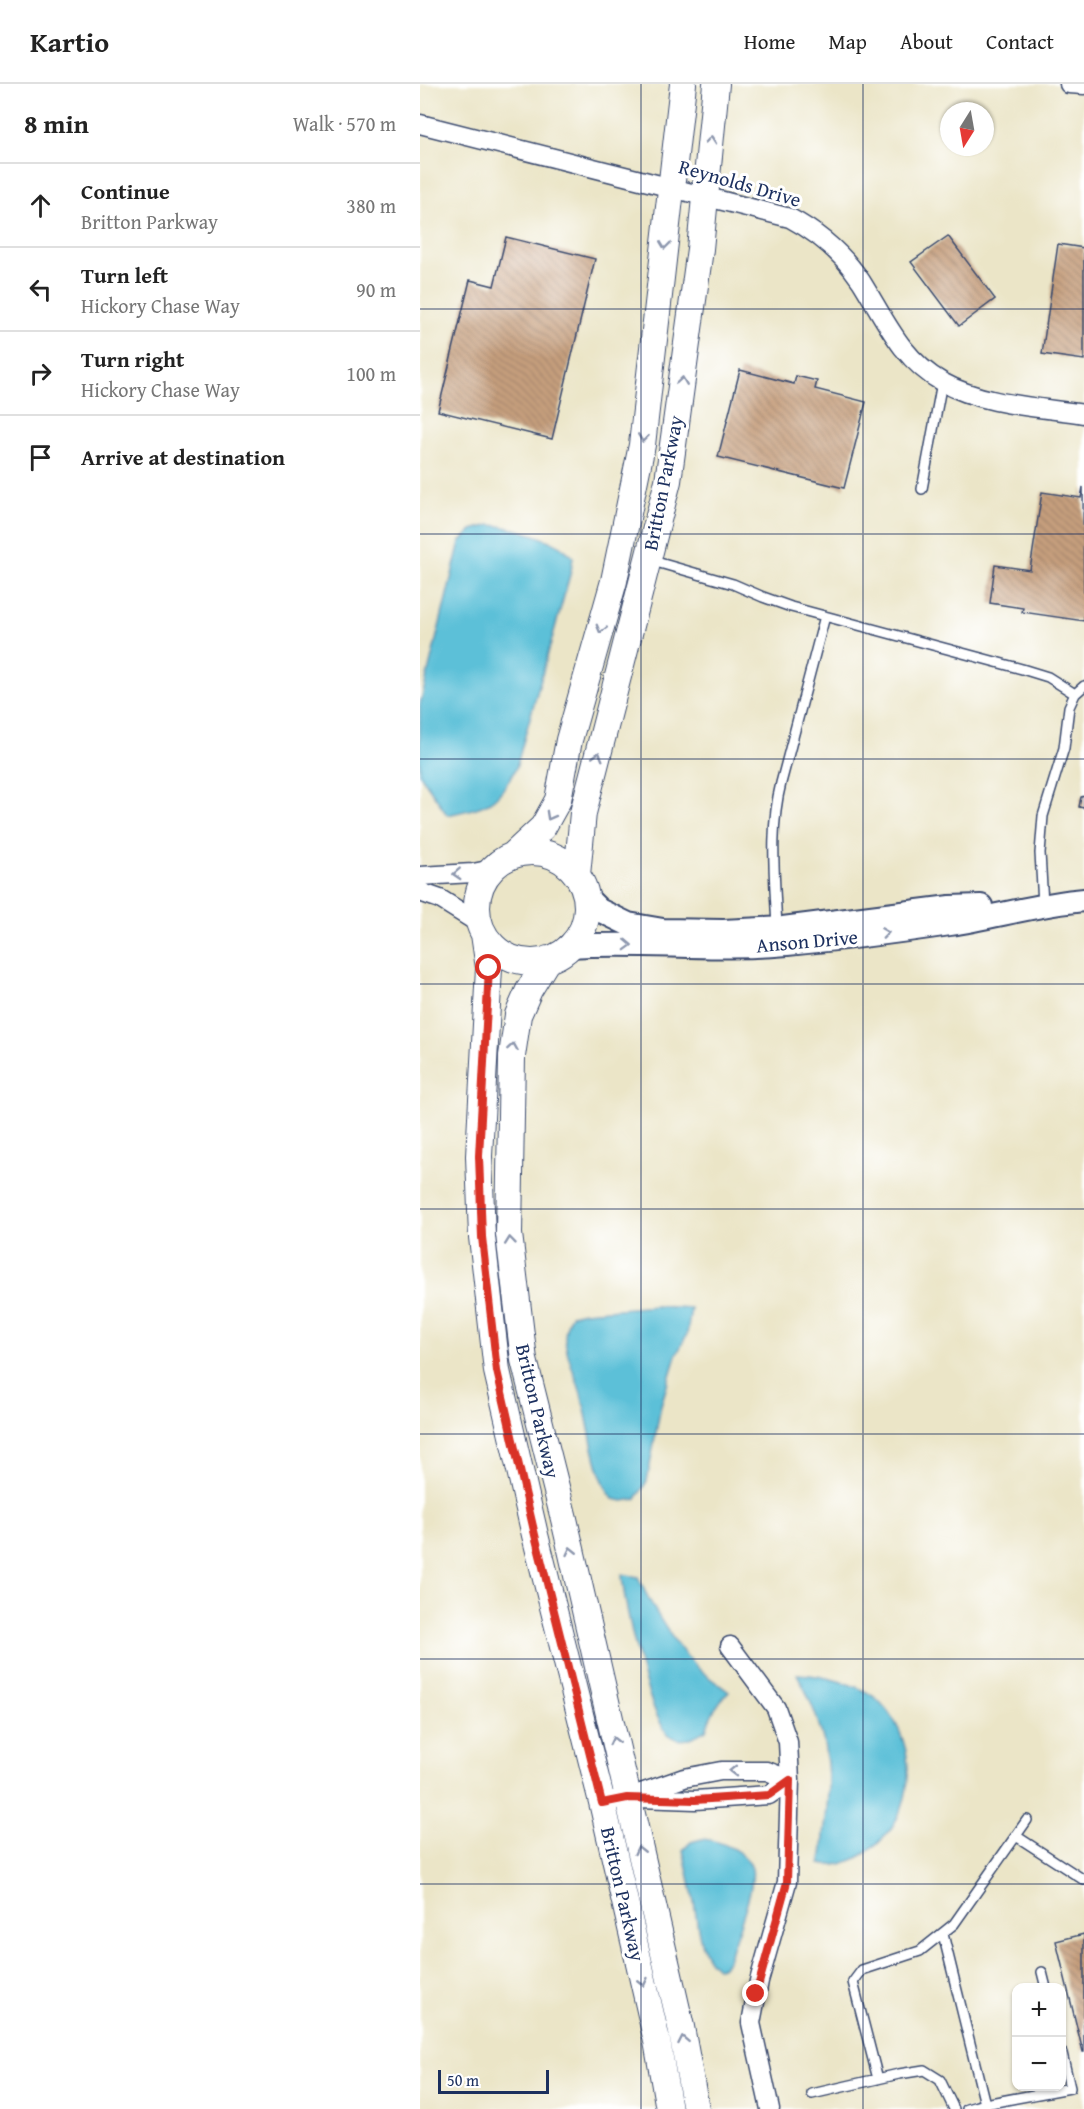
<!DOCTYPE html>
<html lang="en">
<head>
<meta charset="utf-8">
<style>
	:root { --surface:#fff; --page:#f6f6f6; --text:#222; --muted:#767676; --line:#e0e0e0 }
	body { margin:0; font-family:"Gentium Book Plus",serif; background:var(--page); color:var(--text) }
	.controls { position:absolute; right:18px; bottom:18px; display:grid; overflow:hidden; border-radius:12px; box-shadow:0 2px 4px #0004 }
	.controls button { width:54px; height:54px; display:grid; place-items:center; padding:0; border:0; border-bottom:2px solid var(--line); background:var(--surface); color:var(--text); font:30px sans-serif }
	.compass { position:absolute; left:520px; top:18px; width:54px; height:54px; border-radius:50%; background:var(--surface); box-shadow:0 2px 4px #0004; rotate:191deg }
	.scale { position:absolute; left:18px; bottom:15px; width:111px; box-sizing:border-box; padding-left:6px; border:3px solid #1b2f5e; border-top:0; font-size:16px; line-height:21px; white-space:nowrap; color:#1b2f5e; -webkit-text-stroke:4px #fff; paint-order:stroke }
	.stop { position:absolute; width:18px; height:18px; margin:-14px; border:4px solid #d93025; border-radius:50%; background:#fff }
	.stop.end { background:#d93025; border-color:#fff; box-shadow:0 2px 6px #0008 }
	.list { margin:0; padding:0; list-style:none }
	h2 { display:flex; justify-content:space-between; align-items:center; height:78px; margin:0; padding:0 24px; font-size:26px }
	h2 small { font-size:20px; font-weight:400; color:var(--muted) }
	.list li { display:grid; grid-template-columns:39px 1fr auto; gap:18px; align-items:center; box-sizing:border-box; height:84px; padding:0 24px; border-top:2px solid var(--line) }
	.list b { display:block; font-size:22px; white-space:nowrap }
	.list p { margin:0; font-size:20px; white-space:nowrap; color:var(--muted) }
	.list em { font-size:20px; font-style:normal; color:var(--muted) }
	.icon { flex:none; width:33px; height:33px; fill:none; stroke:currentColor; stroke-width:2; stroke-linecap:round; stroke-linejoin:round }
	.map { position:relative; flex:none; width:664px; height:2025px; overflow:hidden }
	header { display:flex; align-items:center; gap:36px; box-sizing:border-box; height:84px; padding:0 30px; background:var(--surface); border-bottom:2px solid var(--line) }
	header strong { font-size:28px }
	nav { display:flex; gap:33px; margin-inline-start:auto; font-size:21px }
	main { display:flex }
	aside { flex:1; background:var(--surface) }
	.map>svg:first-child { display:block }
	.water { fill:#5bc0d8; stroke:#3b789b; stroke-width:1.5 }
	.building { fill:url(#building-back-hatch) }
	.lines { fill:none; stroke-linecap:round; stroke-linejoin:round }
	.service-casing { stroke:#3a4a6e; stroke-width:12 }
	.minor-casing { stroke:#3a4a6e; stroke-width:21 }
	.tertiary-casing { stroke:#3a4a6e; stroke-width:26 }
	.secondary-casing { stroke:#3a4a6e; stroke-width:28 }
	.service { stroke:#fff; stroke-width:9 }
	.minor { stroke:#fff; stroke-width:18 }
	.tertiary { stroke:#fff; stroke-width:22 }
	.secondary { stroke:#fff; stroke-width:26 }
	.oneway { stroke:#8d97ae }
	.route { stroke:#d93025; stroke-width:8 }
	.grid { fill:none; stroke:#1b2f5e; stroke-width:1.5; stroke-opacity:0.55 }
	.labels { text-anchor:middle; stroke-width:6; stroke-linejoin:round; paint-order:stroke }
	.street-label { font-size:20px; fill:#1b2f5e; stroke:#fff }
</style>
</head>
<body>
<header>
<strong>Kartio</strong>
<nav><a>Home</a><a>Map</a><a>About</a><a>Contact</a></nav>
</header>
<main>
<aside>
<h2>8 min<small>Walk · 570 m</small></h2>
<ul class="list">
<li><svg class="icon" aria-label="ahead" viewBox="0 0 24 24"><path d="M12 20V5M6 11l6-6 6 6"/></svg><div><b>Continue</b><p>Britton Parkway</p></div><em>380 m</em></li>
<li><svg class="icon" aria-label="left" viewBox="0 0 24 24"><path d="M17 20v-9H6M10 6l-5 5 5 5"/></svg><div><b>Turn left</b><p>Hickory Chase Way</p></div><em>90 m</em></li>
<li><svg class="icon" aria-label="right" viewBox="0 0 24 24"><path d="M7 20v-9h11M14 6l5 5-5 5"/></svg><div><b>Turn right</b><p>Hickory Chase Way</p></div><em>100 m</em></li>
<li><svg class="icon" aria-label="arrive" viewBox="0 0 24 24"><path d="M6 21V4h12l-3 4 3 4H6"/></svg><div><b>Arrive at destination</b></div></li>
</ul>
</aside>
<div class="map">
<svg width="664" height="2025" viewBox="0 0 664 2025">
	<defs>
		<pattern id="building-back-hatch" width="6" height="6" patternUnits="userSpaceOnUse" patternTransform="scale(1.5)"><rect width="6" height="6" fill="#c69f7d"/><path d="M-1 5l2 2M0 0l6 6M5-1l2 2" fill="none" stroke="#a0826a"/></pattern>
	</defs>
	<rect width="100%" height="100%" fill="#fff"/>
	<filter id="ink" filterUnits="userSpaceOnUse"><feTurbulence type="fractalNoise" baseFrequency=".0167" numOctaves="2"/><feDisplacementMap in="SourceGraphic" scale="12" xChannelSelector="R" yChannelSelector="G"/><feConvolveMatrix kernelMatrix="1 2 1 2 8 2 1 2 1" color-interpolation-filters="sRGB"/></filter>
	<filter id="wash" filterUnits="userSpaceOnUse"><feTurbulence type="fractalNoise" baseFrequency=".008" numOctaves="4" result="noise"/><feDisplacementMap in="SourceGraphic" scale="24" xChannelSelector="R" yChannelSelector="G"/><feGaussianBlur stdDeviation="1.35" result="paint"/><feColorMatrix in="noise" values="0 0 0 0 0 0 0 0 0 0 0 0 0 0 0 0 0 1.4 0 .05"/><feComposite in="paint" operator="in"/></filter>
	<g filter="url(#wash)">
		<rect width="100%" height="100%" fill="#ebe5c7"/>
		<path class="water" d="M 70,441 C 93,443 137,455 153,473 L 151,487 L 96,684 C 76,722 68,722 27,731 L 0,690 L 0,621 L 40,458 L 52,446 Z
			M 236,1222 L 271,1224 L 267,1250 L 256,1272 L 241,1321 L 227,1397 L 216,1415 L 203,1417 L 193,1415 C 173,1387 171,1346 162,1313 C 157,1293 146,1274 145,1254 C 145,1246 147,1239 151,1231 L 164,1228 Z
			M 202,1490 L 218,1493 C 233,1525 253,1561 280,1586 C 289,1594 300,1601 309,1608 C 297,1619 290,1630 286,1646 C 275,1652 265,1660 252,1653 C 230,1642 203,1517 202,1490 Z
			M 377,1590 C 401,1591 441,1600 459,1617 C 505,1663 496,1746 435,1775 C 423,1780 413,1783 400,1780 C 404,1767 403,1755 405,1743 C 413,1683 406,1644 377,1590 Z
			M 282,1755 C 298,1756 327,1767 332,1785 C 336,1801 314,1857 308,1875 L 303,1883 L 297,1884 C 278,1870 278,1840 274,1818 C 271,1801 267,1783 263,1766 L 271,1758 Z"/>
		<g id="blocks">
			<path class="building" d="M 528,152 L 575,215 L 539,242 L 491,178 Z
				M 86,153 L 175,175 L 132,355 L 18,327 L 50,196 L 74,202 Z
				M 638,160 L 664,164 L 664,276 L 622,270 Z
				M 320,286 L 374,300 L 376,292 L 397,297 L 395,305 L 446,318 L 424,404 L 298,373 Z
				M 663,403 L 664,537 L 602,528 L 603,524 L 570,519 L 575,481 L 610,486 L 622,408 L 661,414 Z
				M 664,712 L 664,724 L 659,723 L 661,713 Z
				M 664,1850 L 664,1968 L 663,1968 L 636,1857 Z"/>
		</g>
	</g>
	<g filter="url(#ink)">
		<use href="#blocks" fill-opacity="0" stroke="#3a4a6e" stroke-width="1.5"/>
		<g class="lines">
			<defs>
				<path id="service" d="M 502,405 L 522,298
					M 229,476 L 313,500 L 343,513 L 371,523 L 602,585 L 628,593 L 655,610
					M 623,820 L 620,769 L 623,732 L 644,664 L 649,623 L 655,610 L 664,602
					M 357,844 C 355,796 349,746 361,699 L 405,532
					M 596,1752 L 664,1796
					M 523,1850 L 565,2020
					M 622,1888 L 626,1904
					M 458,1995 L 433,1898 L 442,1886 L 500,1867 L 534,1840 L 607,1736
					M 392,2010 L 479,1990 L 504,1986 L 520,1996 L 534,2025
					M 547,2025 L 565,2020 L 650,2004 L 642,1969"/>
				<path id="minor" d="M 649,0 L 664,1
					M 0,40 L 370,134 C 398,149 423,170 441,197 C 465,235 481,275 522,298 C 563,321 619,323 664,330
					M 0,792 L 53,789 L 73,785
					M 0,808 L 20,815 L 60,840
					M 310,1562 L 356,1624 L 368,1658 L 370,1696 L 367,1798 L 339,1897 L 331,1939 L 350,2025
					M 218,1714 L 275,1716 L 349,1711 L 370,1696
					M 182,1718 L 207,1714 L 264,1694 L 301,1687 L 347,1687 L 370,1696"/>
				<path id="tertiary" d="M 166,813 L 179,826 L 208,840 L 243,846 L 303,847 L 363,844 L 530,823 L 561,822
					M 149,862 C 222,857 295,867 367,860 C 422,855 476,848 530,840 C 575,833 618,820 664,816"/>
				<path id="secondary" d="M57 823a55 55 0 1 1 110 0a55 55 0 1 1-110 0Z
					M 94,770 L 123,743 L 138,716 L 149,656 L 194,497 L 222,361 L 263,0
					M 157,791 L 163,729 L 248,397 L 280,165 L 296,0
					M 64,850 L 69,884 L 59,1072 L 62,1153 L 77,1287 L 115,1451 L 182,1718 L 237,1957 L 249,2025
					M 128,875 L 109,906 L 98,931 L 92,972 L 89,1150 L 104,1276 L 144,1435 L 261,1943 L 276,2025"/>
			</defs>
			<use href="#service" class="service-casing"/>
			<use href="#minor" class="minor-casing"/>
			<use href="#tertiary" class="tertiary-casing"/>
			<use href="#secondary" class="secondary-casing"/>
			<use href="#service" class="service"/>
			<use href="#minor" class="minor"/>
			<use href="#tertiary" class="tertiary"/>
			<use href="#secondary" class="secondary"/>
		</g>
		<defs><path id="oneway-chevron" d="M-2-3.5L2.5 0L-2 3.5" fill="none" stroke-width="1.6" stroke-linecap="round" stroke-linejoin="round" transform="scale(1.5)"/></defs>
		<g class="oneway">
			<use href="#oneway-chevron" transform="translate(291 56) rotate(-85)"/>
			<use href="#oneway-chevron" transform="translate(245 161) rotate(97)"/>
			<use href="#oneway-chevron" transform="translate(262 297) rotate(-82)"/>
			<use href="#oneway-chevron" transform="translate(223 354) rotate(98)"/>
			<use href="#oneway-chevron" transform="translate(181 545) rotate(105)"/>
			<use href="#oneway-chevron" transform="translate(178 672) rotate(-75)"/>
			<use href="#oneway-chevron" transform="translate(130 732) rotate(119)"/>
			<use href="#oneway-chevron" transform="translate(37 790) rotate(177)"/>
			<use href="#oneway-chevron" transform="translate(465 849) rotate(-8)"/>
			<use href="#oneway-chevron" transform="translate(208 861) rotate(2)"/>
			<use href="#oneway-chevron" transform="translate(93 963) rotate(-81)"/>
			<use href="#oneway-chevron" transform="translate(90 1157) rotate(-96)"/>
			<use href="#oneway-chevron" transform="translate(151 1467) rotate(-103)"/>
			<use href="#oneway-chevron" transform="translate(194 1657) rotate(-103)"/>
			<use href="#oneway-chevron" transform="translate(313 1687) rotate(179)"/>
			<use href="#oneway-chevron" transform="translate(219 1766) rotate(-103)"/>
			<use href="#oneway-chevron" transform="translate(223 1898) rotate(77)"/>
			<use href="#oneway-chevron" transform="translate(263 1956) rotate(-101)"/>
		</g>
	</g>
	<g class="lines" filter="url(#ink)">
		<path class="route" d="M 69,884 L 59,1072 L 62,1153 L 77,1287 L 115,1451 L 182,1719 L 207,1714 L 275,1716 L 349,1711 L 370,1696 L 367,1798 L 336,1910"/>
	</g>
	<path class="grid" d="M 221,0 L 221,2025M 443,0 L 443,2025M 0,225 L 664,225M 0,450 L 664,450M 0,675 L 664,675M 0,900 L 664,900M 0,1125 L 664,1125M 0,1350 L 664,1350M 0,1575 L 664,1575M 0,1800 L 664,1800"/>
	<g class="labels">
		<g class="street-label">
			<text transform="translate(320 99) rotate(16)" y="7">Reynolds Drive</text>
			<text transform="translate(243 399) rotate(-79)" y="7">Britton Parkway</text>
			<text transform="translate(387 857) rotate(-5)" y="7">Anson Drive</text>
			<text transform="translate(118 1327) rotate(77)" y="7">Britton Parkway</text>
			<text transform="translate(203 1810) rotate(77)" y="7">Britton Parkway</text>
		</g>
	</g>
</svg>
<div class="controls">
<button>+</button>
<button>−</button>
</div>
<svg class="compass" viewBox="-18 -18 36 36"><path d="M0-13l5 13h-10z" fill="#e53935"/><path d="M0 13l5-13h-10z" fill="#767676"/></svg>
<div class="scale">50 m</div>
<div class="stop" style="left:69px;top:884px"></div>
<div class="stop end" style="left:336px;top:1910px"></div>
</div>
</main>
</body>
</html>
